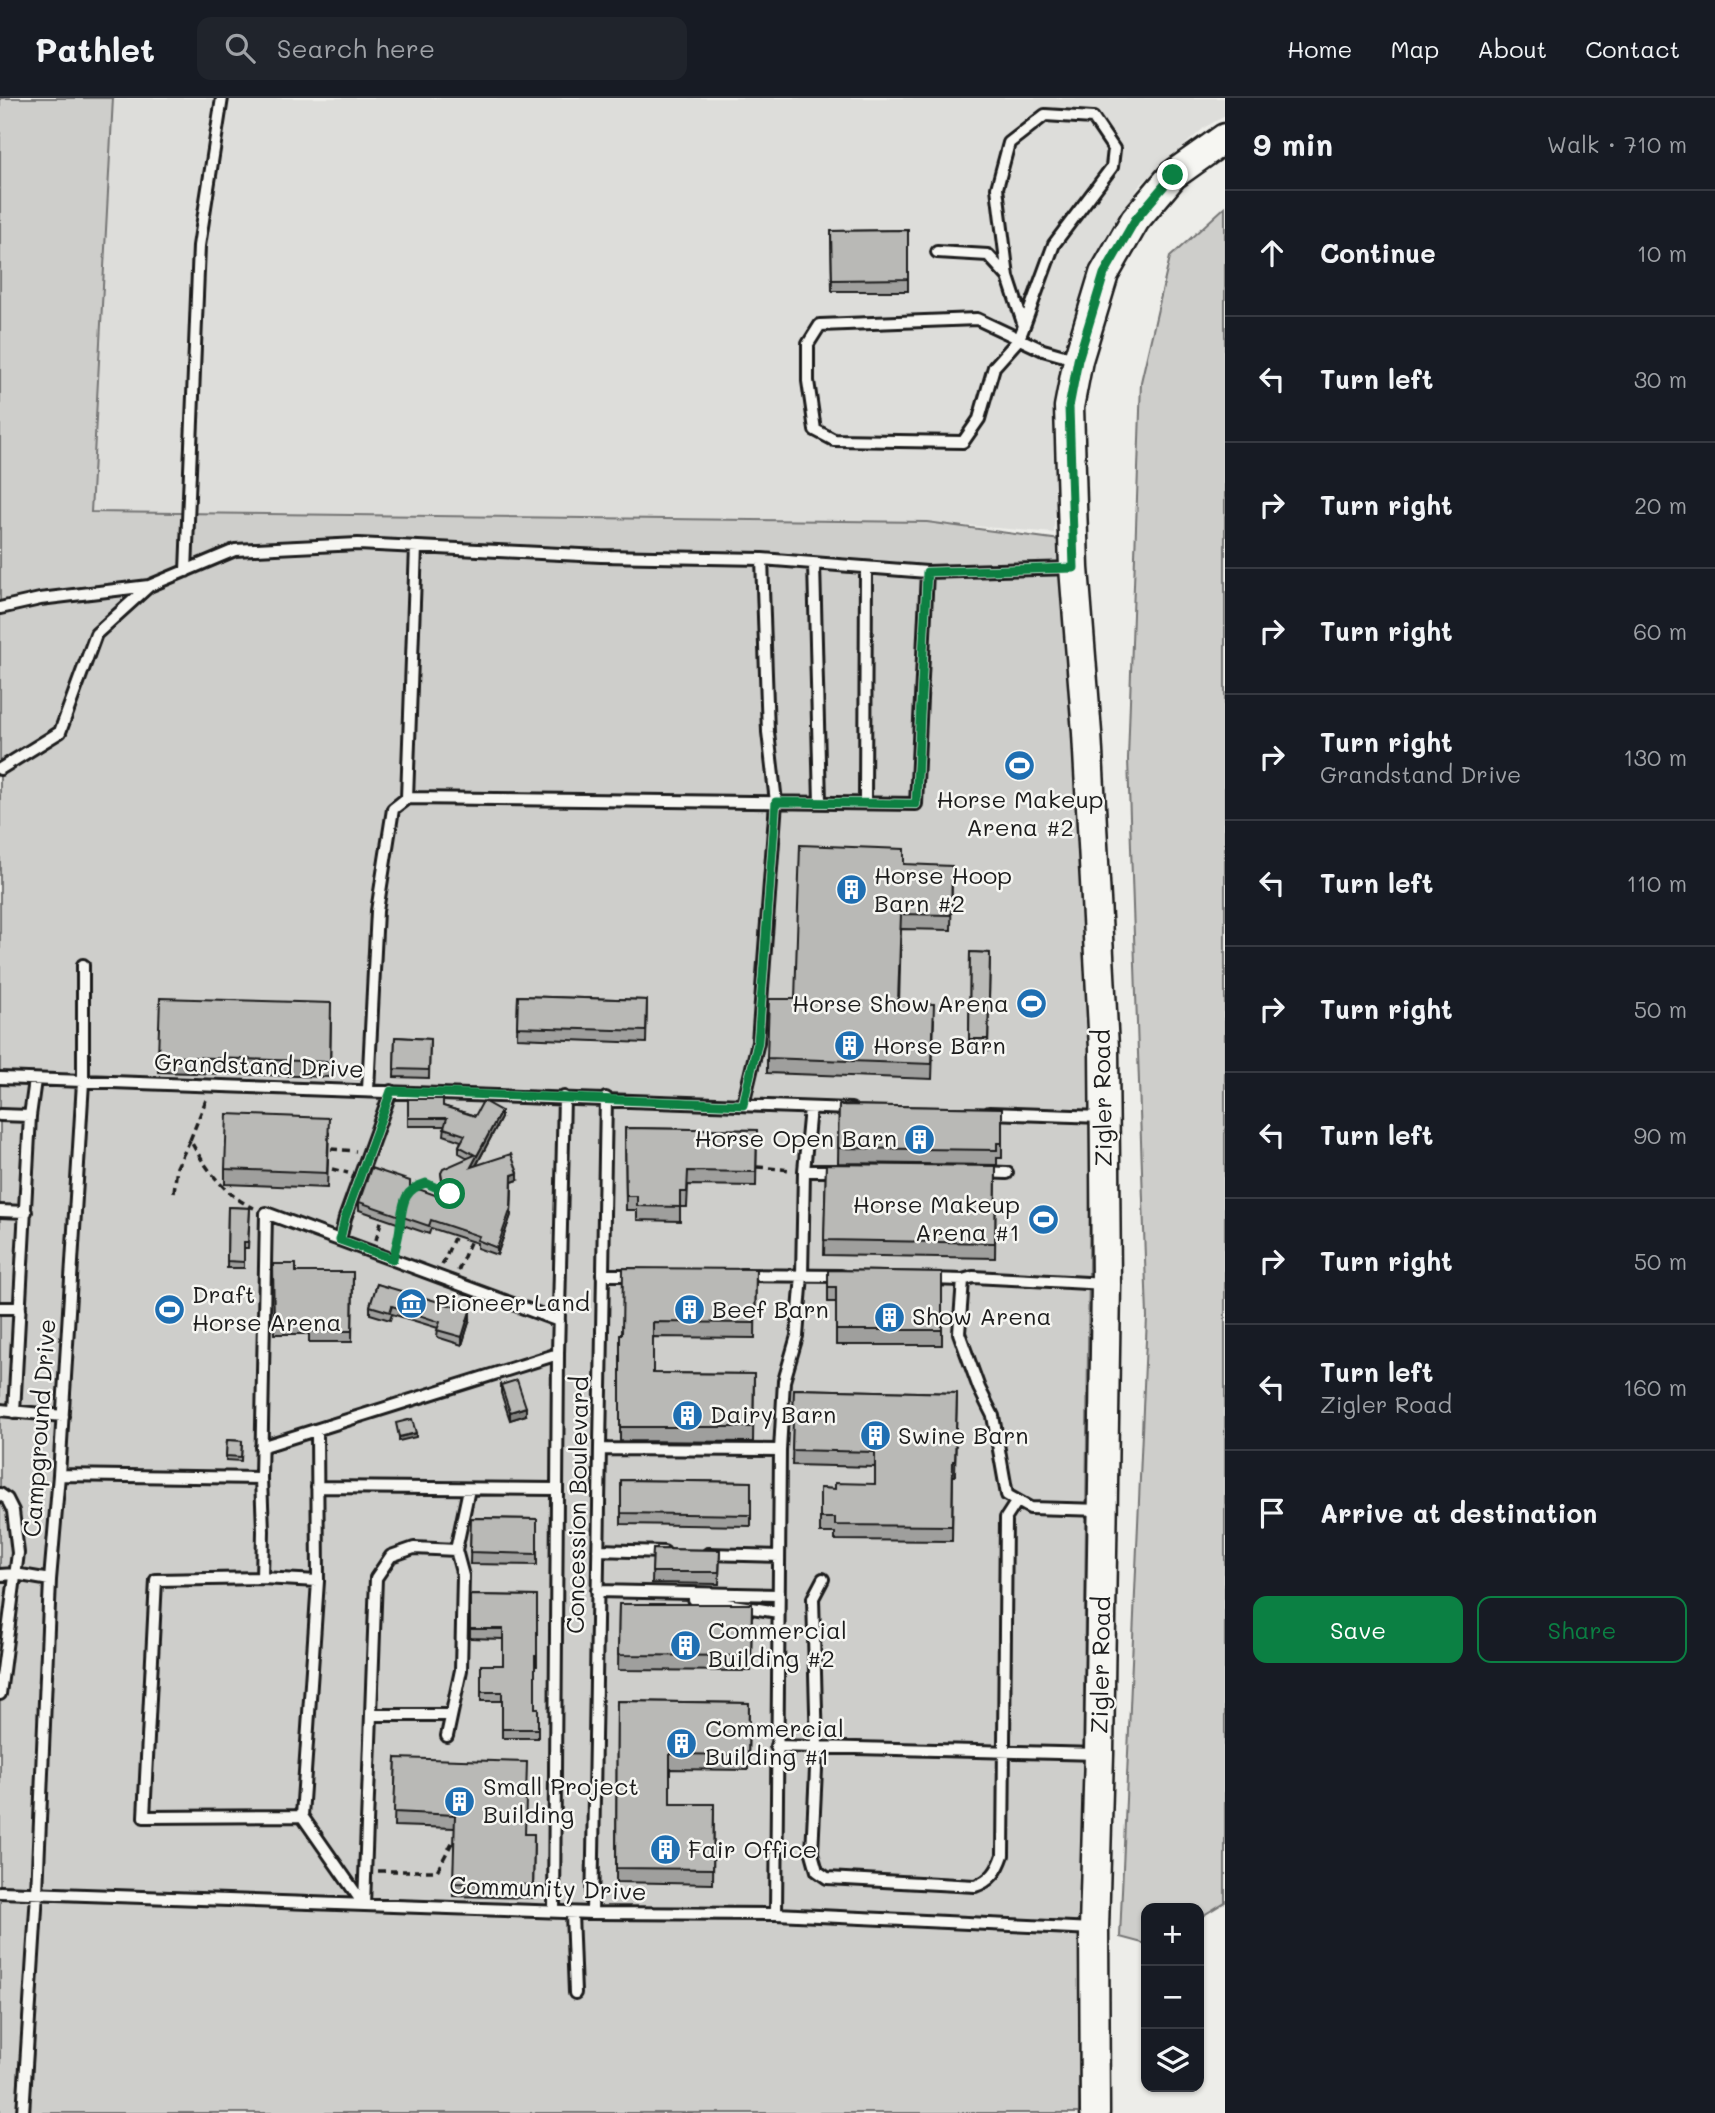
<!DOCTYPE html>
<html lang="en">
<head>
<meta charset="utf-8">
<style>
	:root { --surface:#171b24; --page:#20242c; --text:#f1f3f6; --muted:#9ea1a6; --line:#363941; --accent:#0b8043 }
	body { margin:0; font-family:Mali,sans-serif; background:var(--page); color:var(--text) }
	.controls { position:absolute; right:21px; bottom:21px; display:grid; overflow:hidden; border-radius:14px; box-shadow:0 2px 5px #0004 }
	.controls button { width:63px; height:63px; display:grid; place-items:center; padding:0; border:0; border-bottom:2px solid var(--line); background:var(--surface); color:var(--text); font:35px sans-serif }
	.stop { position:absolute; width:21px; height:21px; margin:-16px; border:5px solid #0b8043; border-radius:50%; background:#fff }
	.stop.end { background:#0b8043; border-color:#fff; box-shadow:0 2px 7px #0008 }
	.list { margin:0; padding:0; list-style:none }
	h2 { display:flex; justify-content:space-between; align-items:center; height:91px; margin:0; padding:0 28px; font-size:30px }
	h2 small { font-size:23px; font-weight:400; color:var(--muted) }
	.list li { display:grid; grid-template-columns:46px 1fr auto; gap:21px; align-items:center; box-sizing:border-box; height:126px; padding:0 28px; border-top:2px solid var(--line) }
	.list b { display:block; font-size:26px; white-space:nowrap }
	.list p { margin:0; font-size:23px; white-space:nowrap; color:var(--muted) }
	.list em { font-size:23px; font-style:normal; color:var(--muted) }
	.actions { display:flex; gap:14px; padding:21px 28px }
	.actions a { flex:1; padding:16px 0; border:2px solid var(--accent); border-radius:14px; text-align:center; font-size:24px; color:var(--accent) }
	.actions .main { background:var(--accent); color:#fff }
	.icon { flex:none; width:38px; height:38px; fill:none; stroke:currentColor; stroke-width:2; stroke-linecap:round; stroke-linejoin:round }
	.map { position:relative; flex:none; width:1225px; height:2015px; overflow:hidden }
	header { display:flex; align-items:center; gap:42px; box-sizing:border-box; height:98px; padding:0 35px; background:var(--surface); border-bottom:2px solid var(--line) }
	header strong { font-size:33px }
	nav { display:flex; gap:38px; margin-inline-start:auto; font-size:24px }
	.search { width:490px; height:63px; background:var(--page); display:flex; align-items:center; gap:18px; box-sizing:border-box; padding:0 24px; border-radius:14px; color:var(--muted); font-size:26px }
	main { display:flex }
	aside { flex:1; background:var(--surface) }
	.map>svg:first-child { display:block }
	.built { fill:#ddddda }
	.green { fill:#cececb; stroke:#757574; stroke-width:2 }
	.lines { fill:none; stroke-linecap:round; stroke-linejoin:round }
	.lane-casing { stroke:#1c1c1c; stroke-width:16 }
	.secondary-casing { stroke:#1c1c1c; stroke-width:33 }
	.path { stroke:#1c1c1c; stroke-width:3.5; stroke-dasharray:7 5; stroke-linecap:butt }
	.lane { stroke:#f6f6f2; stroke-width:10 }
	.secondary { stroke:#f6f6f2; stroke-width:28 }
	.wall { fill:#9f9f9d; stroke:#1c1c1c; stroke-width:2 }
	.shaded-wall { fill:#82827f; stroke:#1c1c1c; stroke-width:2 }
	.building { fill:#b9b9b6; stroke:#1c1c1c; stroke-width:2 }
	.route { stroke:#0b8043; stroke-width:9 }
	.labels { text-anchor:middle; stroke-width:5; stroke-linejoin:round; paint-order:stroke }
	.poi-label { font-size:24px; fill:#1c1c1c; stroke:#f6f6f2; text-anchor:start }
	.street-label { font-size:24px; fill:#1c1c1c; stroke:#f6f6f2 }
</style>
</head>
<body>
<header>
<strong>Pathlet</strong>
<div class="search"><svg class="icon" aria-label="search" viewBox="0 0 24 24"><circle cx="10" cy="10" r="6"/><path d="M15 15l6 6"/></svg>Search here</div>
<nav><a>Home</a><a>Map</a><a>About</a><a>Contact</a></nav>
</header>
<main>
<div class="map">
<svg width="1225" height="2015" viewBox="0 0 1225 2015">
	<rect width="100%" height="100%" fill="#edede9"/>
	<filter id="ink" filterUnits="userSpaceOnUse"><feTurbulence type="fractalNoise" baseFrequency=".0143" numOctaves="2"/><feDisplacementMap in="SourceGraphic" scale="14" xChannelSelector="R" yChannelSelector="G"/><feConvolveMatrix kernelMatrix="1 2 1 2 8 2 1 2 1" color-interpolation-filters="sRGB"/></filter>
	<g filter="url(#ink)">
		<path class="built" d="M 113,0 L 1225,0 L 1225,18 L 1205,29 L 1139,88 L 1080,209 L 1060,290 L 1054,435 L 927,424 L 91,414 Z"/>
		<path class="green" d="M 0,0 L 113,0 L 91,414 L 927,424 L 1060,442 L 1076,638 L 1091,997 L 1079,2015 L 0,2015 Z
			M 1225,109 L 1225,1804 L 1199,1820 L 1199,1810 L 1146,1810 L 1146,1846 L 1120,1839 L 1147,1219 L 1128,661 L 1141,284 L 1170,159 Z"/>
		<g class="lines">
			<defs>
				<path id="lane" d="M 937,154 L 988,157 L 1008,179 L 1024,228 L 1019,241 L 994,269 L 979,321 L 963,344 L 834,342 L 815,332 L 808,283 L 808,246 L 820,227 L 977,221 L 1043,252 L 1078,262
					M 1008,179 L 997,90 L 1009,45 L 1045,17 L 1093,20 L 1114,51 L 1112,69 L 1054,146 L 1024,228
					M 814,466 L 820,704
					M 186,473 L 199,148 L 222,0
					M 0,510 L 40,501 L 149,488
					M 0,671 L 60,634 L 96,536 L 149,488 L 235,452 L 358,446 L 601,458 L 762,461 L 927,474 L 1074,470
					M 407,700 L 916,706 L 927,474
					M 865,705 L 866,470
					M 0,980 L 851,1011
					M 368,992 L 377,813 L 393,711 L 407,700 L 416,449
					M 743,1007 L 758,944 L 776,704 L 768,634 L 762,461
					M 989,1015 L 1102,1019
					M 0,1017 L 30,1018
					M 804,1073 L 840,1073
					M 982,1074 L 1007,1075
					M 0,1113 L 26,1114
					M 340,1142 L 345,1120 L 391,993
					M 602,1177 L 634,1177
					M 741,1177 L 841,1178
					M 930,1181 L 963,1182
					M 0,1210 L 20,1210
					M 0,1312 L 63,1318
					M 14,1314 L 30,1018 L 35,982
					M 317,1332 L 318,1483 L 262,1480 L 263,1433 L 261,1380 L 266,1115 L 559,1223
					M 261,1349 L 558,1256
					M 600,1351 L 780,1352
					M 59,1377 L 261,1380
					M 317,1389 L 557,1391
					M 0,1396 L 7,1401 L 13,1413 L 18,1455 L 0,1596
					M 1103,1412 L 1030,1410 L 1007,1397 L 993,1318 L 979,1290 L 959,1235 L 963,1182 L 973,1179 L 1106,1186
					M 598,1452 L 664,1454
					M 708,1456 L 779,1458
					M 0,1477 L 15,1476 L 50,1482
					M 262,1480 L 156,1482 L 144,1719 L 302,1718 L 318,1483
					M 823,1481 L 813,1500 L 817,1650 L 812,1755 L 817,1773 L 827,1780 L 975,1788 C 991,1783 998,1772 1003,1757 L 1006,1420 L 1017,1403
					M 597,1493 L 778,1497
					M 694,1501 L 778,1514
					M 371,1617 L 451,1617
					M 447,1638 L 461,1572 L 463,1478 L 456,1452
					M 776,1648 L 1099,1656
					M 302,1718 L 364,1807 L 376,1480 L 391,1458 L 414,1450 L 456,1452 L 469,1391
					M 0,1794 L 592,1815 L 776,1816 L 1094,1831
					M 554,1814 L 558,1256 L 564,999
					M 572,1815 L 575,1895
					M 592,1815 L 606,1000
					M 776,1816 L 780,1352 L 784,1283 L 797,1238 L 802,1177 L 804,1073 L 810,1010
					M 23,2015 L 37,1795 L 50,1482 L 59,1377 L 83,984 L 83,867"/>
				<path id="secondary" d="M 1095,2015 L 1094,1831 L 1099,1656 L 1106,1186 L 1104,950 L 1087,635 L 1074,470 L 1069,309 L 1078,262 L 1104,176 L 1135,122 L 1173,77 L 1225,40"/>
			</defs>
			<use href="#lane" class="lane-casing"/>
			<use href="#secondary" class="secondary-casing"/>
			<path class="path" d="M 206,1002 L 190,1042 C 205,1069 225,1098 254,1110
				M 331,1051 L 356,1053
				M 757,1069 L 792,1072
				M 332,1071 L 348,1075
				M 413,1090 L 426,1085 L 447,1095
				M 174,1094 L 177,1069 L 190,1042
				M 376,1142 L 382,1120
				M 396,1149 L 401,1123
				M 442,1167 L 454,1140
				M 458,1173 L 471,1142
				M 378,1773 L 437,1773 L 454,1741 L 456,1741"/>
			<use href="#lane" class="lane"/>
			<use href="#secondary" class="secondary"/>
		</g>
		<path class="wall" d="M 908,132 L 908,193 L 832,193 L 831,133 Z
			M 904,766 L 952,783 L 951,832 L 901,831 L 899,905 L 934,921 L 932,981 L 767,975 L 767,960 Z
			M 970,854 L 990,855 L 988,953 L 969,953 Z
			M 518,898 L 647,902 L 646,945 L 517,940 Z
			M 331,920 L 330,979 L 158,974 L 158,958 Z
			M 395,939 L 430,941 L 429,980 L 394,979 Z
			M 408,1001 L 443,1008 L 475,1018 L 501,1020 L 476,1068 L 518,1082 L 512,1084 L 511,1117 L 497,1157 L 477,1150 L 477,1145 L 431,1130 L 429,1136 L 359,1112 L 359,1104 L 410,1088 L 444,1101 L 441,1075 L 468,1060 L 459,1055 L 459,1048 L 461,1043 L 444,1037 L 445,1028 L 408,1028 Z
			M 839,1007 L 1002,1010 L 1002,1060 L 997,1060 L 997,1067 L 838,1065 Z
			M 625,1030 L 757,1032 L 756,1088 L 688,1087 L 687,1109 L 680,1109 L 680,1123 L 637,1122 L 637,1112 L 626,1112 Z
			M 329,1035 L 327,1090 L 225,1086 L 225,1071 Z
			M 826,1066 L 996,1068 L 995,1160 L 824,1157 Z
			M 228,1109 L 250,1110 L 248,1150 L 244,1150 L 244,1170 L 227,1170 Z
			M 273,1166 L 296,1174 L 353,1174 L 352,1244 L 309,1244 L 309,1236 L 274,1236 Z
			M 756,1171 L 755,1240 L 653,1239 L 653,1275 L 754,1276 L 753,1344 L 620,1343 L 620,1236 L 622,1236 Z
			M 828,1172 L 942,1174 L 942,1247 L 836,1247 L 836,1204 L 828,1204 Z
			M 377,1186 L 470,1221 L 462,1247 L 437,1239 L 438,1230 L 392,1216 L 390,1222 L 370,1216 L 370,1208 Z
			M 501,1287 L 526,1317 L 510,1322 L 501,1295 Z
			M 794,1291 L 957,1295 L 955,1378 L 953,1378 L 952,1443 L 835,1442 L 835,1435 L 820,1435 L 820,1390 L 835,1391 L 875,1386 L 875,1369 L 792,1367 Z
			M 227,1342 L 242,1343 L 241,1363 L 226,1362 Z
			M 621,1382 L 751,1384 L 751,1428 L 621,1426 Z
			M 471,1420 L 537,1421 L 537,1467 L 470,1466 Z
			M 653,1451 L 720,1452 L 719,1486 L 652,1485 Z
			M 470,1497 L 537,1498 L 537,1568 L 535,1568 L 535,1610 L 538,1610 L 538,1640 L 502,1640 L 502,1603 L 481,1603 L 481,1567 L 503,1567 L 503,1541 L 470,1540 Z
			M 619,1506 L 752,1506 L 751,1573 L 618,1572 Z
			M 617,1603 L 749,1605 L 748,1672 L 670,1671 L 670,1706 L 714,1706 L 713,1786 L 616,1784 Z
			M 396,1660 L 525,1736 L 534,1736 L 533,1800 L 453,1798 L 455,1730 L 394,1728 Z"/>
		<path class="shaded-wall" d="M 501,1013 L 501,1020 L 471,1077 L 471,1069 Z
			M 518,1075 L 518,1082 L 512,1084 L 511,1117 L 497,1157 L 497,1150 L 512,1077 Z
			M 470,1213 L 470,1221 L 462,1247 L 462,1239 Z
			M 526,1309 L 526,1317 L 510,1322 L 510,1314 Z
			M 416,1335 L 416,1339 L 399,1343 L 399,1339 Z"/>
		<path class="building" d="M 908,132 L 908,181 L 832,182 L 831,133 Z
			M 800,747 L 904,751 L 904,766 L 952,768 L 951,817 L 901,816 L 898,905 L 934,906 L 932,966 L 767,960 L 769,901 L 795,901 Z
			M 970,854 L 990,855 L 988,941 L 969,941 Z
			M 518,898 L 647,902 L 646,933 L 517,929 Z
			M 160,900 L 331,905 L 330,964 L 158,958 Z
			M 395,939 L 430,941 L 429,972 L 394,971 Z
			M 408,1001 L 443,1001 L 443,1008 L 475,1018 L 483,1003 L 501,1013 L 471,1069 L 511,1056 L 518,1075 L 512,1077 L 511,1110 L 497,1150 L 477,1142 L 479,1138 L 431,1122 L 429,1128 L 359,1104 L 371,1070 L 410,1083 L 410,1088 L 446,1101 L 441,1075 L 443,1071 L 475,1057 L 459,1048 L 465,1037 L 444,1030 L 447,1020 L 408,1020 Z
			M 839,1007 L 1002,1010 L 1002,1045 L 997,1045 L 997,1052 L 838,1050 Z
			M 227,1016 L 329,1020 L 327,1075 L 225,1071 Z
			M 625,1030 L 757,1032 L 756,1074 L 688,1073 L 687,1094 L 680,1094 L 680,1109 L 637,1108 L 637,1098 L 626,1098 Z
			M 826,1066 L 996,1068 L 995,1145 L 824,1142 Z
			M 228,1109 L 250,1110 L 248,1144 L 244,1144 L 244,1164 L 227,1163 Z
			M 273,1166 L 296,1166 L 296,1174 L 353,1174 L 352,1233 L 309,1233 L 309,1226 L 274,1226 Z
			M 623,1170 L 756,1171 L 755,1225 L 653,1224 L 653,1275 L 754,1276 L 753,1329 L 620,1329 L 620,1236 L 622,1236 Z
			M 828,1172 L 942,1174 L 942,1232 L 836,1232 L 836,1189 L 828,1189 Z
			M 377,1186 L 470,1213 L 462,1239 L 437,1232 L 440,1224 L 392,1208 L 390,1214 L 370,1208 Z
			M 517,1282 L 526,1309 L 510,1314 L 501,1287 Z
			M 794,1291 L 957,1295 L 955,1363 L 953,1363 L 952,1428 L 835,1427 L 835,1420 L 820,1420 L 820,1390 L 835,1391 L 835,1385 L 875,1386 L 875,1354 L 792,1352 Z
			M 412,1321 L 416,1335 L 399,1339 L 396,1325 Z
			M 227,1342 L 242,1343 L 241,1359 L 226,1358 Z
			M 621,1382 L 751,1384 L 751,1417 L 621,1415 Z
			M 471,1420 L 537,1421 L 537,1456 L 470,1454 Z
			M 653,1451 L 720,1452 L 719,1474 L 652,1474 Z
			M 470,1497 L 537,1498 L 537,1558 L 535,1558 L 535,1610 L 538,1610 L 538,1631 L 502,1631 L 502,1594 L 481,1594 L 481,1567 L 503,1567 L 503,1531 L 470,1531 Z
			M 619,1506 L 752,1506 L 751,1558 L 618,1557 Z
			M 617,1603 L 749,1605 L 748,1657 L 670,1656 L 670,1706 L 714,1706 L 713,1771 L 616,1770 Z
			M 396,1660 L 527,1664 L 525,1736 L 534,1736 L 533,1787 L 453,1785 L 455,1717 L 394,1714 Z"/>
	</g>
	<g class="lines" filter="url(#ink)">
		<path class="route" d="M 450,1096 L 426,1085 C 402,1092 403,1107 400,1128 C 399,1140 395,1151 393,1161 L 340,1142 L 345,1120 L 391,993 L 743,1007 L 758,944 L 776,704 L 916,706 L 927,474 L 1074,470 L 1069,309 L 1078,262 L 1104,176 L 1135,122 L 1173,77"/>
	</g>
	<defs>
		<symbol id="stadium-disc" viewBox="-11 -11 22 22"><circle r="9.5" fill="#1f6fb2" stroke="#f6f6f2"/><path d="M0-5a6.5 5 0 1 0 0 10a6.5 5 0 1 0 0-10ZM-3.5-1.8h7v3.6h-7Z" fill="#fff"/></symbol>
		<symbol id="building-disc" viewBox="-11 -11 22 22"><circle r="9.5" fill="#1f6fb2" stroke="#f6f6f2"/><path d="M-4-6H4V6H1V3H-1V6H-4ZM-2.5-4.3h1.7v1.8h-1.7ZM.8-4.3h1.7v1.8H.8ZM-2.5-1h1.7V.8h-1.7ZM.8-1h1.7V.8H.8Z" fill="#fff"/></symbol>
		<symbol id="museum-disc" viewBox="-11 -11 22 22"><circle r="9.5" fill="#1f6fb2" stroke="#f6f6f2"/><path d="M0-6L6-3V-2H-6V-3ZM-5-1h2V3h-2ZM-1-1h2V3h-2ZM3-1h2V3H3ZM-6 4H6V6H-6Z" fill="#fff"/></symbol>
	</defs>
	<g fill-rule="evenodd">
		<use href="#stadium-disc" x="1002" y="650" width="35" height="35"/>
		<use href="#building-disc" x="834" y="774" width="35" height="35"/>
		<use href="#stadium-disc" x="1014" y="888" width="35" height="35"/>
		<use href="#building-disc" x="832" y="930" width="35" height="35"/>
		<use href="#building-disc" x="902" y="1024" width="35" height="35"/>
		<use href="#stadium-disc" x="1026" y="1104" width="35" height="35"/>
		<use href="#museum-disc" x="394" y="1188" width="35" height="35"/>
		<use href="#stadium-disc" x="152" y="1194" width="35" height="35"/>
		<use href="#building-disc" x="672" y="1194" width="35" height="35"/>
		<use href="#building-disc" x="872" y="1202" width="35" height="35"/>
		<use href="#building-disc" x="670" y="1300" width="35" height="35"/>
		<use href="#building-disc" x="858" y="1320" width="35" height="35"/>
		<use href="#building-disc" x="668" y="1530" width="35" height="35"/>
		<use href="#building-disc" x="664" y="1628" width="35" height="35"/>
		<use href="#building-disc" x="442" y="1686" width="35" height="35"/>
		<use href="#building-disc" x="648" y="1734" width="35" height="35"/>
	</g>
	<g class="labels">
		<g class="poi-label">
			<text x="1020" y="710" text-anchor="middle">Horse Makeup<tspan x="1020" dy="28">Arena #2</tspan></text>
			<text x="874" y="786">Horse Hoop<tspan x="874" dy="28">Barn #2</tspan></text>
			<text x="1009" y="914" text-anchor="end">Horse Show Arena</text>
			<text x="873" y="956">Horse Barn</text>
			<text x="897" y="1049" text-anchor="end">Horse Open Barn</text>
			<text x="1020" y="1115" text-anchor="end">Horse Makeup<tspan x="1020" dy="28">Arena #1</tspan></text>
			<text x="192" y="1205">Draft<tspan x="192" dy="28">Horse Arena</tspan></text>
			<text x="435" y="1213">Pioneer Land</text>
			<text x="712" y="1220">Beef Barn</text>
			<text x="912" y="1227">Show Arena</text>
			<text x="710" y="1325">Dairy Barn</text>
			<text x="898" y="1346">Swine Barn</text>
			<text x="708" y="1541">Commercial<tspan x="708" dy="28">Building #2</tspan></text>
			<text x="705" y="1639">Commercial<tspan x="705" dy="28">Building #1</tspan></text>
			<text x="483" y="1697">Small Project<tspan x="483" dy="28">Building</tspan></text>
			<text x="688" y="1760">Fair Office</text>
		</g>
		<g class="street-label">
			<text transform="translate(259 968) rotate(2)" y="8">Grandstand Drive</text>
			<text transform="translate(1103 1000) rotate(-91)" y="8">Zigler Road</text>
			<text transform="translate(40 1330) rotate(-86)" y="8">Campground Drive</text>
			<text transform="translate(578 1407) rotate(-89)" y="8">Concession Boulevard</text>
			<text transform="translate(1101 1567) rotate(-89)" y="8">Zigler Road</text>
			<text transform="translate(548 1791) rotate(2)" y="8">Community Drive</text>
		</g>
	</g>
</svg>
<div class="controls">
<button>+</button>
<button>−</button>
<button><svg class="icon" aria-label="layers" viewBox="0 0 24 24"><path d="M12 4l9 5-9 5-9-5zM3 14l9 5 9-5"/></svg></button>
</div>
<div class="stop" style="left:450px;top:1096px"></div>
<div class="stop end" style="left:1173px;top:77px"></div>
</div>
<aside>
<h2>9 min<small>Walk · 710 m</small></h2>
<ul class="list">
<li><svg class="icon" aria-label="ahead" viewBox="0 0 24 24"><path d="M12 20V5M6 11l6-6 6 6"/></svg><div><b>Continue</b></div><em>10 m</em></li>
<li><svg class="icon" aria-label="left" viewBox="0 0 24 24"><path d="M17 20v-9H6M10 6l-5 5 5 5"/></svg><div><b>Turn left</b></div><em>30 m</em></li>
<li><svg class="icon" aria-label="right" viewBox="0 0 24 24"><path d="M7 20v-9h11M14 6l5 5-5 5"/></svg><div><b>Turn right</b></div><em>20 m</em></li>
<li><svg class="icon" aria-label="right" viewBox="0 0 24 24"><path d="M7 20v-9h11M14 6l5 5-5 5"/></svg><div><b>Turn right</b></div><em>60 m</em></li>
<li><svg class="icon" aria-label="right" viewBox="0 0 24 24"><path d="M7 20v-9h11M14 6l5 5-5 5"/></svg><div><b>Turn right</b><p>Grandstand Drive</p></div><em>130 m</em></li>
<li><svg class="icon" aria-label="left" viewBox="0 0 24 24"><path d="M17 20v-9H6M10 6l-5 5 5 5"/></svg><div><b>Turn left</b></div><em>110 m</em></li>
<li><svg class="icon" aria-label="right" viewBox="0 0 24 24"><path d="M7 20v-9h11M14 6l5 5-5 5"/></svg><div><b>Turn right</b></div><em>50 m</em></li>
<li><svg class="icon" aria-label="left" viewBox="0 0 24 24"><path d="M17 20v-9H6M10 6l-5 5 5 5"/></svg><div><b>Turn left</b></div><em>90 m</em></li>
<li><svg class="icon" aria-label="right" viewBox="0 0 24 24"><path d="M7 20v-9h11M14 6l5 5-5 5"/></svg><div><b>Turn right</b></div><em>50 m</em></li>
<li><svg class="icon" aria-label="left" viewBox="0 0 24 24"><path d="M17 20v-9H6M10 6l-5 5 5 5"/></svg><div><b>Turn left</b><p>Zigler Road</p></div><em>160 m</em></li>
<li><svg class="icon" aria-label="arrive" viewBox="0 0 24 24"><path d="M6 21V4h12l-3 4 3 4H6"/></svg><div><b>Arrive at destination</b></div></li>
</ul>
<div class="actions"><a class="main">Save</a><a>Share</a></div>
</aside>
</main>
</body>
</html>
